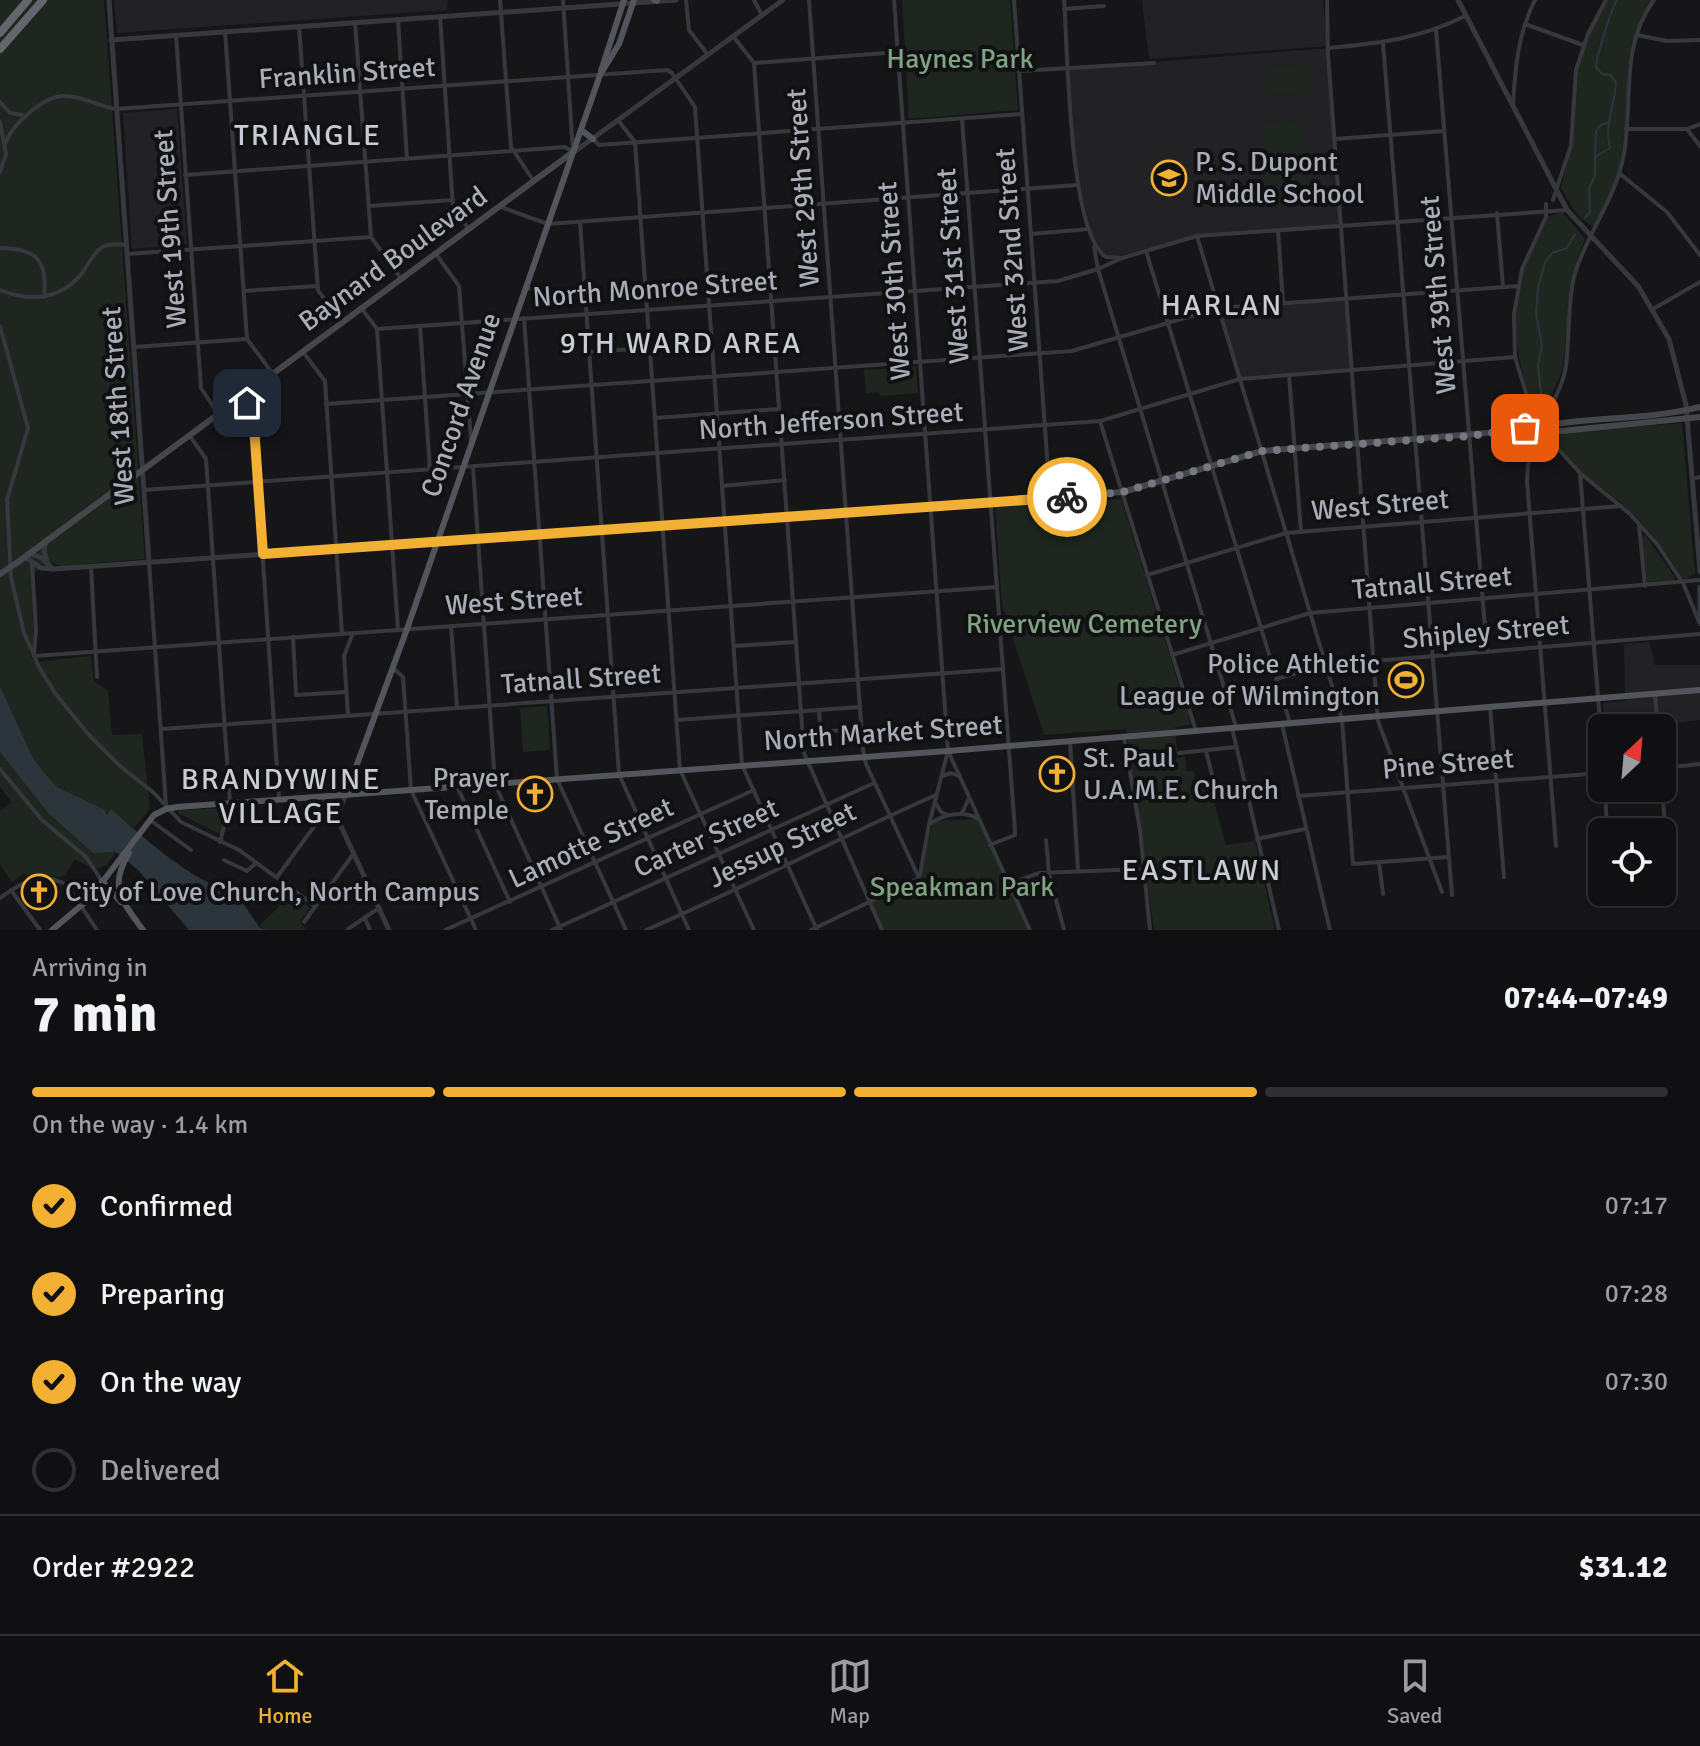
<!DOCTYPE html>
<html lang="en">
<head>
<meta charset="utf-8">
<style>
	body { margin:0; font-family:Signika,sans-serif; background:#19191b; color:#f1f3f6; height:100vh; display:flex; flex-direction:column; font-size:30px; white-space:nowrap }
	* { box-sizing:border-box; margin:0 }
	p { font-size:26px; color:#9c9d9f }
	.icon { flex:none; width:44px; height:44px; fill:none; stroke:currentColor; stroke-width:2; stroke-linecap:round; stroke-linejoin:round }
	.map { position:relative; height:930px; overflow:hidden }
	.panel { display:flex; flex-direction:column; background:#101012; flex:1 }
	.panel>* { flex:none }
	.needle { width:52px; rotate:26deg }
	.tools { position:absolute; left:1588px; top:714px; display:grid; gap:16px }
	.tools a { display:grid; place-items:center; width:88px; height:88px; border-radius:12px; background:#101012; box-shadow:0 4px 12px #0003,0 0 0 2px #303032; font-size:40px }
	.pin { position:absolute; display:grid; place-items:center; width:68px; height:68px; color:#fff; margin:-34px; border-radius:16px; box-shadow:0 4px 12px #0006 }
	.courier { position:absolute; display:grid; place-items:center; width:80px; height:80px; margin:-40px; border:6px solid #f2b134; border-radius:50%; background:#fff; color:#222; box-shadow:0 2px 10px #0007 }
	.summary em { font-style:normal; font-weight:800 }
	.summary div { display:flex; flex-direction:column-reverse }
	.summary { display:flex; align-items:center; justify-content:space-between; height:136px; padding:0 32px }
	h1 { font-size:52px; font-weight:800; line-height:60px }
	.bar { display:grid; grid-template-columns:repeat(4,1fr); gap:12px 8px; align-content:center; height:96px; padding:0 32px }
	.bar i { height:10px; border-radius:6px; background:#303032 }
	.bar .current { background:#f2b134 }
	.bar p { grid-column:span 4 }
	.line { display:flex; align-items:center; gap:20px; padding:0 32px; border-top:2px solid #303032 }
	.line div { flex:1 }
	ol { padding:0 32px; list-style:none }
	li { display:flex; align-items:center; gap:24px; height:88px }
	li p { margin-inline-start:auto }
	li .icon { padding:8px; border-radius:50%; background:#f2b134; color:#111; stroke-width:4 }
	li:last-child { color:#9c9d9f }
	li i { width:44px; height:44px; border:4px solid #303032; border-radius:50% }
	.dock { display:flex; justify-content:space-around; align-items:center; height:112px; border-top:2px solid #303032; background:#101012; font-size:22px; color:#9c9d9f }
	.dock a { display:grid; justify-items:center; gap:4px }
	.dock .current { color:#f2b134 }
	.map>svg:first-child { display:block }
	.built { fill:#222225 }
	.green { fill:#1e261f }
	.water { fill:#2c353c }
	.lines { fill:none; stroke-linecap:round; stroke-linejoin:round }
	.stream { stroke:#2c353c; stroke-width:2 }
	.minor { stroke:#37383d; stroke-width:4 }
	.tertiary { stroke:#37383d; stroke-width:5 }
	.secondary { stroke:#45474d; stroke-width:6 }
	.primary { stroke:#53555c; stroke-width:6 }
	.motorway { stroke:#63666e; stroke-width:8 }
	.secondary-bridge { stroke:#45474d; stroke-width:6 }
	.done { stroke:#757880; stroke-width:8; stroke-dasharray:0 14.4 }
	.route { stroke:#f2b134; stroke-width:10 }
	.labels { text-anchor:middle; dominant-baseline:central; stroke-width:8; stroke-linejoin:round; paint-order:stroke }
	.park-label { font-size:28px; fill:#7fa381; stroke:#111113 }
	.street-label { font-size:28px; fill:#a8adb8; stroke:#111113 }
	.poi-label { font-size:28px; fill:#a8adb8; stroke:#111113; text-anchor:start }
	.neighbourhood-label { font-size:30px; letter-spacing:2px; fill:#c9ccd4; stroke:#111113 }
</style>
</head>
<body>
<div class="map">
<svg width="1700" height="930" viewBox="0 0 1700 930">
	<rect width="100%" height="100%" fill="#161618"/>
	<!-- built -->
	<g class="built">
		<polygon points="114,0 448,0 447,10 117,33"/>
		<polygon points="1142,0 1323,0 1328,46 1149,59"/>
		<polygon points="1329,48 1341,225 1197,236 1111,258 1102,255 1096,248 1077,185 1068,69"/>
		<polygon points="177,109 187,244 132,249 123,113"/>
		<polygon points="1347,298 1353,370 1240,379 1219,308"/>
		<polygon points="1649,642 1655,665 1700,665 1700,720 1641,728 1604,728 1603,703 1625,701 1624,644"/>
	</g>
	<!-- green -->
	<g class="green">
		<polygon points="0,0 104,0 145,559 61,566 51,562 31,574 34,647 28,651 34,662 91,656 94,681 108,691 112,735 142,734 150,809 134,828 110,810 108,815 104,810 57,787 42,770 32,756 0,686"/>
		<polygon points="902,0 1010,0 1018,110 909,119"/>
		<path d="M1606 0H1654L1637 35 1628 67 1626 129 1619 173 1597 227C1579 223 1570 203 1561 188L1571 145 1576 70 1588 34Z"/>
		<polygon points="1309,65 1311,90 1268,93 1266,68"/>
		<polygon points="1286,119 1287,123 1300,122 1305,194 1290,195 1290,197 1267,196 1263,124 1278,123 1279,120"/>
		<path d="M1563 212 1585 239C1567 279 1570 322 1563 364 1560 381 1551 396 1542 411L1536 412 1531 405C1518 359 1510 323 1521 275 1526 255 1538 235 1546 217Z"/>
		<polygon points="916,367 918,393 880,396 879,392 866,393 864,370"/>
		<path d="M1682 423 1695 574 1686 579 1681 577C1665 550 1646 524 1622 504 1599 485 1568 466 1554 439L1556 433Z"/>
		<polygon points="1121,499 1191,724 1175,727 1177,753 1167,755 1167,759 1185,757 1187,771 1194,771 1196,784 1208,781 1226,845 1255,841 1275,930 1154,930 1126,729 1044,735 1002,604 995,507"/>
		<polygon points="1645,535 1675,577 1674,581 1647,582 1642,538"/>
		<polygon points="547,706 550,750 523,752 520,708"/>
		<path d="M0 752 48 813 93 853 116 852C102 873 97 872 75 859L65 876 58 877 23 874 12 882 0 865V811L12 802 0 787Z"/>
		<polygon points="228,808 220,834 178,813 179,810"/>
		<polygon points="979,819 1030,930 882,930 869,902 919,877 933,821"/>
		<polygon points="276,883 310,908 300,921 306,930 264,930 260,925 286,900 274,886"/>
	</g>
	<!-- water -->
	<path class="water" d="M0 686 32 756 42 770 57 787 105 810 107 815 111 809C144 838 181 872 222 889L221 893 242 902 260 928 267 930H189L138 870 116 852 93 853 48 813 0 752Z"/>
	<g class="lines">
		<!-- stream -->
		<g class="stream">
			<polyline points="1595,156 1596,131 1600,125 1608,123"/>
			<path d="M1585 218 1590 212 1589 189 1595 175V157L1610 148C1604 125 1615 105 1616 82L1610 75 1602 74 1596 67C1596 58 1612 7 1617 0"/>
			<polyline points="1542,402 1538,365 1542,345 1536,314 1538,287 1545,263 1552,253 1567,248 1575,234"/>
		</g>
		<!-- minor -->
		<g class="minor">
			<polyline points="500,0 511,147 533,180"/>
			<polyline points="686,0 689,30 708,55"/>
			<polyline points="754,0 762,15"/>
			<polyline points="809,0 863,750 866,764 919,878"/>
			<polyline points="894,0 948,751 929,824 920,875"/>
			<polyline points="1014,0 1050,498"/>
			<path d="M1064 0C1068 48 1068 233 1106 257L1122 258 1197 236 1567 210"/>
			<polyline points="1327,0 1328,54 1378,721 1442,892"/>
			<polyline points="1064,9 1104,6"/>
			<polyline points="440,16 453,208 468,228"/>
			<polyline points="398,19 407,159"/>
			<polyline points="355,22 371,237 402,280"/>
			<polyline points="1525,24 1583,45"/>
			<polyline points="299,26 318,290 341,324"/>
			<polyline points="1436,30 1487,652"/>
			<polyline points="225,31 247,339 273,374"/>
			<polyline points="176,35 201,388 218,414"/>
			<polyline points="1637,35 1667,41 1700,40"/>
			<polyline points="733,36 754,63 804,753 882,930"/>
			<polyline points="1383,43 1452,895"/>
			<path d="M1329 48C1379 43 1420 39 1465 16"/>
			<polyline points="754,63 898,52"/>
			<polyline points="1019,71 1154,63"/>
			<polyline points="0,102 10,113 22,115"/>
			<path d="M1513 105C1515 69 1518 33 1535 0"/>
			<polyline points="962,119 1015,831 1015,835 990,845"/>
			<polyline points="618,120 635,142 680,770 754,930"/>
			<polyline points="0,122 6,154 0,172"/>
			<polyline points="1626,129 1687,129 1700,124"/>
			<polyline points="1687,129 1700,146"/>
			<polyline points="593,139 599,145 1022,114"/>
			<polyline points="1334,139 1444,131"/>
			<path d="M5 144C12 124 45 94 67 96 85 97 100 107 116 109L667 70 672 73 695 107 742 765 817 930"/>
			<polyline points="1619,173 1667,212 1700,255"/>
			<polyline points="185,175 565,147 573,152 563,0"/>
			<polyline points="1553,200 1571,145 1576,70 1588,34 1606,0"/>
			<polyline points="369,206 453,200"/>
			<polyline points="501,207 548,224 1077,185"/>
			<polyline points="1497,213 1503,287"/>
			<polyline points="580,222 619,774 689,930"/>
			<polyline points="1278,230 1283,303"/>
			<polyline points="1031,234 1089,229"/>
			<polyline points="1197,236 1342,719 1353,864 1449,857"/>
			<polyline points="1094,247 1098,269 1236,727"/>
			<path d="M0 248C36 248 48 260 44 297"/>
			<polyline points="1146,251 1290,723"/>
			<polyline points="127,254 371,237"/>
			<polyline points="436,254 459,286 471,440"/>
			<polyline points="525,287 559,298 585,299"/>
			<path d="M0 290C30 302 61 300 82 273 88 265 93 254 101 248 108 243 118 244 126 245"/>
			<polyline points="244,291 317,286"/>
			<polyline points="362,309 377,329 398,630"/>
			<polyline points="1653,309 1700,282"/>
			<polyline points="524,318 557,779 626,930"/>
			<polyline points="0,326 28,428 7,500 11,577 24,633 39,667 55,693 89,735 120,766 154,793 181,822 239,850 315,906"/>
			<polyline points="420,326 430,470"/>
			<polyline points="377,329 1058,281 1098,269 1122,258"/>
			<polyline points="134,347 247,339"/>
			<polyline points="303,352 325,381 342,634"/>
			<polyline points="589,352 712,344"/>
			<polyline points="1289,375 1301,532"/>
			<polyline points="242,396 253,412 279,799"/>
			<polyline points="326,404 1072,351 1219,308 1518,286"/>
			<circle cx="1539" cy="429" r="14"/>
			<polyline points="1533,416 1515,357 1514,314 1522,269 1546,217 1546,204"/>
			<path d="M1546 416C1554 400 1564 383 1566 365 1570 335 1567 303 1575 273 1588 232 1616 198 1624 154 1633 101 1620 46 1654 0"/>
			<polyline points="655,418 779,409"/>
			<polyline points="1100,421 1196,731"/>
			<polyline points="190,436 206,459 230,803 220,842"/>
			<polyline points="1549,439 1580,473 1630,514 1657,544 1683,583 1700,624"/>
			<polyline points="1536,442 1528,465 1527,481 1556,846"/>
			<polyline points="473,467 495,784 561,930"/>
			<polyline points="1580,473 1602,746"/>
			<polyline points="1692,479 1700,477"/>
			<polyline points="722,486 785,480"/>
			<polyline points="144,490 1100,421 1240,379 1515,357"/>
			<polyline points="1639,525 1645,586"/>
			<polyline points="149,562 166,806"/>
			<polyline points="32,563 36,631 34,653"/>
			<polyline points="91,567 97,677"/>
			<polyline points="1147,575 1286,533 1621,506"/>
			<polyline points="451,626 457,707"/>
			<polyline points="293,637 296,695 346,692"/>
			<polyline points="734,646 795,642"/>
			<polyline points="1172,655 1310,613 1700,580"/>
			<polyline points="34,656 997,587"/>
			<polyline points="393,668 403,677 411,790 476,930"/>
			<polyline points="1276,679 1326,665 1700,634"/>
			<polyline points="1655,695 1658,728"/>
			<polyline points="1490,707 1504,877"/>
			<polyline points="819,710 820,726 824,731 861,730"/>
			<polyline points="348,715 344,656 353,633"/>
			<polyline points="677,720 860,707"/>
			<polyline points="1282,724 1330,930"/>
			<polyline points="1232,728 1279,930"/>
			<polyline points="162,729 1003,669"/>
			<polyline points="1124,737 1140,830 1150,930"/>
			<polyline points="1070,741 1078,870"/>
			<polyline points="1206,751 1218,799 1245,792"/>
			<polyline points="949,753 1030,930"/>
			<polyline points="1179,753 1236,747"/>
			<polyline points="1662,768 1700,764"/>
			<polyline points="0,769 42,820 86,857 102,881"/>
			<polyline points="942,776 951,773 959,776"/>
			<polyline points="457,786 510,902"/>
			<polyline points="1605,788 1607,832"/>
			<polyline points="1662,788 1666,837 1662,837"/>
			<polyline points="1298,796 1602,773"/>
			<polyline points="935,802 941,812 948,815"/>
			<polyline points="962,813 969,798"/>
			<polyline points="150,820 191,850"/>
			<path d="M931 823C945 814 964 810 979 819"/>
			<polyline points="1257,839 1305,829"/>
			<polyline points="1046,840 1049,873 1064,930"/>
			<polyline points="224,860 247,871 256,863"/>
			<polyline points="1379,862 1383,894"/>
			<polyline points="277,877 330,805"/>
			<polyline points="1009,884 1039,873 1143,869"/>
			<polyline points="11,890 40,930"/>
			<path d="M0 898C22 883 39 869 67 885L97 930"/>
			<polyline points="365,918 370,930"/>
			<polyline points="304,922 354,853"/>
			<polyline points="348,929 379,908"/>
			<polyline points="445,930 754,790"/>
			<polyline points="552,930 874,783"/>
			<path d="M646 930C744 888 838 838 936 795"/>
			<polyline points="811,930 919,878"/>
		</g>
		<!-- tertiary -->
		<g class="tertiary">
			<polyline points="109,0 149,562"/>
			<polyline points="1458,0 1567,210 1638,286 1669,339 1686,405 1700,572"/>
			<polyline points="111,40 676,0"/>
			<polyline points="574,152 783,0"/>
			<polyline points="46,540 44,551 47,562"/>
			<polyline points="29,553 42,558 53,569"/>
			<polyline points="25,557 41,568 54,569 437,542"/>
			<polyline points="1700,587 1700,617"/>
			<polyline points="346,794 338,813 340,824 389,930"/>
			<polyline points="323,797 339,822"/>
		</g>
		<!-- secondary -->
		<g class="secondary">
			<path d="M1532 428C1587 416 1645 421 1700 407"/>
			<polyline points="437,542 1123,492 1262,451 1525,430 1562,431 1700,417"/>
			<polyline points="18,562 573,152"/>
		</g>
		<!-- primary -->
		<g class="primary">
			<polyline points="654,0 657,1"/>
			<polyline points="601,71 624,0"/>
			<polyline points="581,130 593,139"/>
			<polyline points="346,794 407,629 600,75 619,44 634,0"/>
			<path d="M129 853C108 887 122 901 143 930"/>
			<polyline points="102,881 121,902"/>
			<polyline points="52,930 90,898 154,815 166,809 177,807 948,751 1700,690"/>
		</g>
		<!-- motorway -->
		<g class="motorway">
			<polyline points="0,33 28,0"/>
			<polyline points="0,49 43,0"/>
		</g>
		<!-- secondary-bridge -->
		<polyline class="secondary-bridge" points="0,574 18,562"/>
	</g>
	<g class="lines">
		<!-- done -->
		<polyline class="done" points="1067,497 1123,492 1262,451 1469,436 1525,428"/>
		<!-- route -->
		<polyline class="route" points="247,403 253,412 263,554 1067,497"/>
	</g>
	<!-- icons -->
	<defs>
		<g id="school-ring" transform="scale(1.8)"><circle r="9.5" fill="#111113" stroke="#f2b134" stroke-width="1.5"/><path d="M0-5L7-2L0 1L-7-2ZM-4 1L0 2.5L4 1V4Q0 6-4 4Z" fill="#f2b134"/></g>
		<g id="stadium-ring" transform="scale(1.8)"><circle r="9.5" fill="#111113" stroke="#f2b134" stroke-width="1.5"/><path d="M0-5a6.5 5 0 1 0 0 10a6.5 5 0 1 0 0-10ZM-3.5-1.8h7v3.6h-7Z" fill="#f2b134"/></g>
		<g id="church-ring" transform="scale(1.8)"><circle r="9.5" fill="#111113" stroke="#f2b134" stroke-width="1.5"/><path d="M-1.2-6h2.4v3.5h3.3v2.4h-3.3V6h-2.4V-.1h-3.3v-2.4h3.3Z" fill="#f2b134"/></g>
	</defs>
	<g fill-rule="evenodd">
		<use href="#school-ring" x="1169" y="178"/>
		<use href="#stadium-ring" x="1406" y="680"/>
		<use href="#church-ring" x="1057" y="774"/>
		<use href="#church-ring" x="535" y="794"/>
		<use href="#church-ring" x="39" y="892"/>
	</g>
	<g class="labels">
		<!-- park labels -->
		<g class="park-label">
			<text x="960" y="59">Haynes Park</text>
			<text x="1084" y="624">Riverview Cemetery</text>
			<text x="962" y="887">Speakman Park</text>
		</g>
		<!-- street labels -->
		<g class="street-label">
			<text transform="translate(347 73) rotate(-4)">Franklin Street</text>
			<text transform="translate(803 188) rotate(-94)">West 29th Street</text>
			<text transform="translate(170 229) rotate(-94)">West 19th Street</text>
			<text transform="translate(1012 250) rotate(-94)">West 32nd Street</text>
			<text transform="translate(393 259) rotate(-36)">Baynard Boulevard</text>
			<text transform="translate(953 266) rotate(-94)">West 31st Street</text>
			<text transform="translate(894 281) rotate(-94)">West 30th Street</text>
			<text transform="translate(655 289) rotate(-4)">North Monroe Street</text>
			<text transform="translate(1438 295) rotate(-95)">West 39th Street</text>
			<text transform="translate(461 405) rotate(-71)">Concord Avenue</text>
			<text transform="translate(118 406) rotate(-94)">West 18th Street</text>
			<text transform="translate(831 421) rotate(-4)">North Jefferson Street</text>
			<text transform="translate(1380 505) rotate(-5)">West Street</text>
			<text transform="translate(1432 583) rotate(-5)">Tatnall Street</text>
			<text transform="translate(514 601) rotate(-4)">West Street</text>
			<text transform="translate(1486 632) rotate(-5)">Shipley Street</text>
			<text transform="translate(581 679) rotate(-4)">Tatnall Street</text>
			<text transform="translate(883 733) rotate(-4)">North Market Street</text>
			<text transform="translate(1448 764) rotate(-5)">Pine Street</text>
			<text transform="translate(706 838) rotate(-24)">Carter Street</text>
			<text transform="translate(591 843) rotate(-25)">Lamotte Street</text>
			<text transform="translate(782 845) rotate(-26)">Jessup Street</text>
		</g>
		<!-- poi labels -->
		<g class="poi-label">
			<text x="1195" y="162">P. S. Dupont<tspan x="1195" dy="32">Middle School</tspan></text>
			<text x="1380" y="664" text-anchor="end">Police Athletic<tspan x="1380" dy="32">League of Wilmington</tspan></text>
			<text x="1083" y="758">St. Paul<tspan x="1083" dy="32">U.A.M.E. Church</tspan></text>
			<text x="509" y="778" text-anchor="end">Prayer<tspan x="509" dy="32">Temple</tspan></text>
			<text x="65" y="892">City of Love Church, North Campus</text>
		</g>
		<!-- neighbourhood labels -->
		<g class="neighbourhood-label">
			<text x="308" y="135">TRIANGLE</text>
			<text x="1222" y="305">HARLAN</text>
			<text x="681" y="343">9TH WARD AREA</text>
			<text x="281" y="779">BRANDYWINE<tspan x="281" dy="34">VILLAGE</tspan></text>
			<text x="1202" y="870">EASTLAWN</text>
		</g>
	</g>
</svg>
<div class="tools">
<a><svg class="needle" viewBox="-14 -14 28 28"><path d="M0-13l5 13h-10z" fill="#e53935"/><path d="M0 13l5-13h-10z" fill="#9c9d9f"/></svg></a>
<a><svg class="icon" aria-label="locate" viewBox="0 0 24 24"><circle cx="12" cy="12" r="6"/><path d="M12 2v4M12 18v4M2 12h4M18 12h4"/></svg></a>
</div>
<div class="pin" style="left:1525px;top:428px;background:#ea580c"><svg class="icon" aria-label="bag" viewBox="0 0 24 24"><path d="M5 8h14l-1 12H6zM9 8a3 3 0 0 1 6 0"/></svg></div>
<div class="pin" style="left:247px;top:403px;background:#1f2937"><svg class="icon" aria-label="home" viewBox="0 0 24 24"><path d="M3 11l9-7 9 7M6 9v11h12V9"/></svg></div>
<div class="courier" style="left:1067px;top:497px"><svg class="icon" aria-label="bike" viewBox="0 0 24 24"><circle cx="6" cy="16" r="4"/><circle cx="18" cy="16" r="4"/><path d="M6 16l4-8h5l3 8M10 8l3 8H6M13 5h3"/></svg></div>
</div>
<section class="panel">
<div class="summary"><div><h1>7 min</h1><p>Arriving in</p></div><em>07:44–07:49</em></div>
<div class="bar"><i class="current"></i><i class="current"></i><i class="current"></i><i></i><p>On the way · 1.4 km</p></div>
<ol>
<li><svg class="icon" aria-label="check" viewBox="0 0 24 24"><path d="M5 12l5 5 9-10"/></svg>Confirmed<p>07:17</p></li>
<li><svg class="icon" aria-label="check" viewBox="0 0 24 24"><path d="M5 12l5 5 9-10"/></svg>Preparing<p>07:28</p></li>
<li><svg class="icon" aria-label="check" viewBox="0 0 24 24"><path d="M5 12l5 5 9-10"/></svg>On the way<p>07:30</p></li>
<li><i></i>Delivered</li>
</ol>
<div class="line" style="height:104px"><div>Order #2922</div><b>$31.12</b></div>
</section>
<nav class="dock">
<a class="current"><svg class="icon" aria-label="home" viewBox="0 0 24 24"><path d="M3 11l9-7 9 7M6 9v11h12V9"/></svg>Home</a>
<a><svg class="icon" aria-label="map" viewBox="0 0 24 24"><path d="M3 6l6-2 6 2 6-2v14l-6 2-6-2-6 2zM9 4v14M15 6v14"/></svg>Map</a>
<a><svg class="icon" aria-label="saved" viewBox="0 0 24 24"><path d="M7 4h10v16l-5-4-5 4z"/></svg>Saved</a>
</nav>
</body>
</html>
